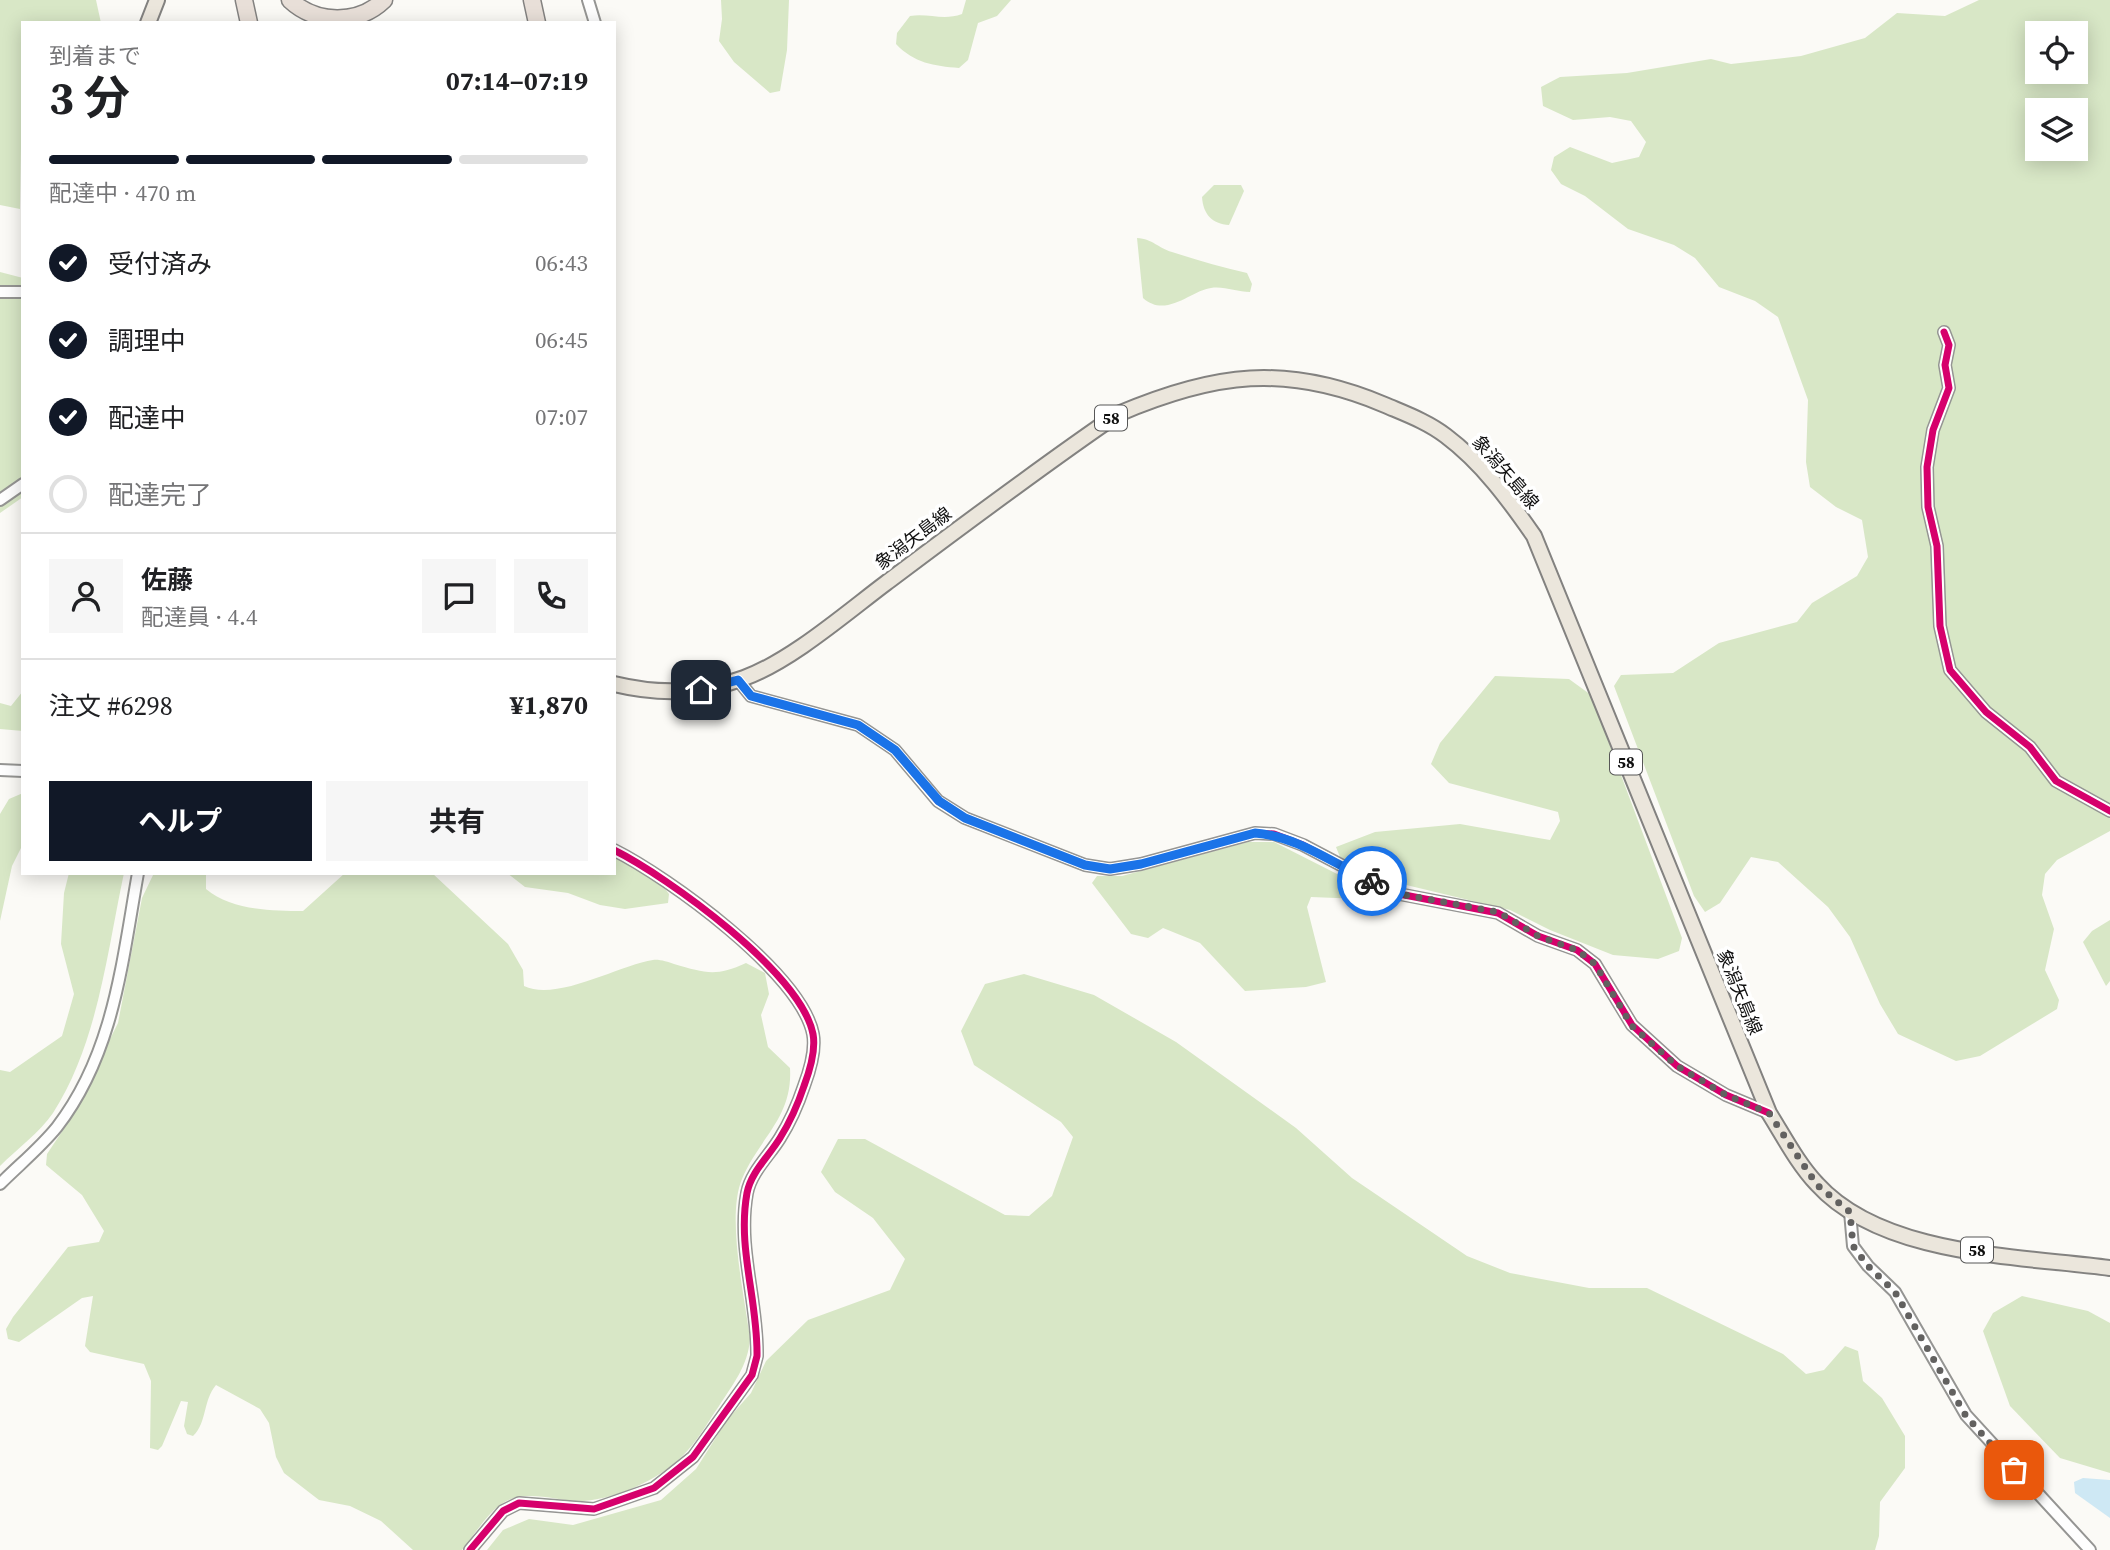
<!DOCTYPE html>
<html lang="ja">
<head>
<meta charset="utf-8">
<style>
	body { margin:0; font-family:"Source Serif 4","Noto Sans JP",serif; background:#f6f6f6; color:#202124; height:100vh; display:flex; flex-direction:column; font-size:26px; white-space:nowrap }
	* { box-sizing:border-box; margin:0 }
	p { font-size:23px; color:#757577 }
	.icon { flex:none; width:38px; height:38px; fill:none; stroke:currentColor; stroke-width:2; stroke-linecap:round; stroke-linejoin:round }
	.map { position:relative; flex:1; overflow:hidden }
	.details { position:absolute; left:21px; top:21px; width:595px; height:854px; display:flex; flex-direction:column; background:#fff; border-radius:0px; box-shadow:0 4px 18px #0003 }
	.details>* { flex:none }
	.fabs { position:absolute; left:2025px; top:21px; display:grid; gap:14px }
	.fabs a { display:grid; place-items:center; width:63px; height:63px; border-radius:0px; background:#fff; box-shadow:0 4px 18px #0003; font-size:35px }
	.pin { position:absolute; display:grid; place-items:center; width:60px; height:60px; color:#fff; margin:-30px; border-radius:14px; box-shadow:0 4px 10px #0006 }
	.courier { position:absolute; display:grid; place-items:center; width:70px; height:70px; margin:-35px; border:5px solid #1a73e8; border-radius:50%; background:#fff; color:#222; box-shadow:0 2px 9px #0007 }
	.overview em { font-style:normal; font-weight:700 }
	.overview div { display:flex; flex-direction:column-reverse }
	.overview { display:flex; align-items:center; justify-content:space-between; height:119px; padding:0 28px }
	h1 { font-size:46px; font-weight:700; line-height:52px }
	.bar { display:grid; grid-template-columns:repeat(4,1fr); gap:10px 7px; align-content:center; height:84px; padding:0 28px }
	.bar i { height:9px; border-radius:5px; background:#e0e0e0 }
	.bar .active { background:#111827 }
	.bar p { grid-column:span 4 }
	.line { display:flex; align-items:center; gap:18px; padding:0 28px; border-top:2px solid #e0e0e0 }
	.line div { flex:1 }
	.round { display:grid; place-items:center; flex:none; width:74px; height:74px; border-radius:0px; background:#f6f6f6 }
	ol { padding:0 28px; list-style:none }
	li { display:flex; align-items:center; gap:21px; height:77px }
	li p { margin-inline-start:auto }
	li .icon { padding:7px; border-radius:50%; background:#111827; color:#fff; stroke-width:4 }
	li:last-child { color:#757577 }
	li i { width:38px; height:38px; border:4px solid #e0e0e0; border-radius:50% }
	.action { display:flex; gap:14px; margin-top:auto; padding:14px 28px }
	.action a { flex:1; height:80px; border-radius:0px; background:#111827; color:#fff; font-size:28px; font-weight:700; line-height:80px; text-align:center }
	.action a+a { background:#f6f6f6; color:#202124 }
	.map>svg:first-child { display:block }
	.forest { fill:#d8e7c6; fill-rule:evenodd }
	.water { fill:#cee8f4 }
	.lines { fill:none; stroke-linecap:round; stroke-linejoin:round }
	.minor-casing { stroke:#959593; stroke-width:14 }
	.major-casing { stroke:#838280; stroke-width:18 }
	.highway-casing { stroke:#838280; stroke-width:19 }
	.minor { stroke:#fefefe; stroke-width:10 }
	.major { stroke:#ebe6dc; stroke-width:14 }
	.highway { stroke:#e8dfd8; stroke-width:16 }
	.cycleway-casing { stroke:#fff; stroke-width:11 }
	.cycleway { stroke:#d6006c; stroke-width:7 }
	.done { stroke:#626160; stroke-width:7; stroke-dasharray:0 12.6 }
	.route { stroke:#1a73e8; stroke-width:9 }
	.labels { text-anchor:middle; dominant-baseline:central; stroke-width:7; stroke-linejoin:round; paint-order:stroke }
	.shield { fill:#fff; stroke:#575757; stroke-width:2 }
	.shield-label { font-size:16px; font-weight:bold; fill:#0f0f0f }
	.street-label { font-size:18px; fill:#0f0f0f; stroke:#fff }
</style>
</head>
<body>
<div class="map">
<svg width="2110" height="1550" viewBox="0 0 2110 1550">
	<rect width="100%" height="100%" fill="#fbfaf6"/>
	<!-- forest -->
	<g class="forest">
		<polygon points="0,0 96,0 101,23 23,23 20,209 0,205"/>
		<polygon points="721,0 789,0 787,50 780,91 770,93 734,62 719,41 722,19"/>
		<path d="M966 0H1011L997 16 978 23 968 60 959 68C934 66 914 63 896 44L897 33 910 16C929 13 943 21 962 14Z"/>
		<path d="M1979 0H2110V831L2057 860 2045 874 2042 895 2054 929 2045 970 2059 1000 2057 1009 1980 1056 1956 1061 1898 1034 1880 1004 1850 937 1828 907 1778 862 1751 857 1720 903 1705 912 1694 896 1614 686 1621 675 1673 673 1719 643 1797 622 1812 603 1857 576 1868 557 1862 520 1836 507 1810 487 1806 462 1808 400 1778 317 1755 301 1719 287 1695 258 1674 245 1628 229 1585 196 1561 184 1551 170 1554 157 1570 147 1612 163 1639 157 1646 142 1631 121 1610 117 1573 120 1543 106 1541 87 1560 77 1627 73 1711 59 1731 64 1801 56 1865 38 1897 13 1945 16ZM2037 33H2076V72H2037ZM2037 110H2076V149H2037Z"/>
		<path d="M1214 185H1241L1244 191 1229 225C1212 224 1203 214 1202 197Z"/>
		<path d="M1137 238C1153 239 1158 248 1172 252 1197 260 1221 267 1247 273L1252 284 1250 292C1237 292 1224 286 1211 288 1192 290 1166 319 1143 298Z"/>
		<polygon points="0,272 23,278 23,497 0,513"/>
		<polygon points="1495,676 1569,679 1591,695 1682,938 1679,951 1658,959 1613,955 1550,930 1510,910 1398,883 1340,857 1336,847 1375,832 1460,824 1550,840 1560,821 1558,812 1449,783 1431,764 1440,743"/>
		<polygon points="23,691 23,731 0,729 0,703 11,706"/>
		<polygon points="23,793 23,844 12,866 0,921 0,814 9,799"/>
		<polygon points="1248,842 1274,842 1347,879 1364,894 1361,899 1311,897 1307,907 1326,982 1306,987 1245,991 1200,943 1163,928 1148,938 1131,934 1092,883 1097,876 1122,876"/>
		<polygon points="614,856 663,886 669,894 668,903 625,909 600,905 568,893 525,887 507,873 614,873"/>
		<path d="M69 873H124C107 952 98 1043 53 1113 40 1132 17 1149 0 1166V1070L10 1072 62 1036 74 994 61 944 64 893Z"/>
		<path d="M154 873H206V889C231 910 271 911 303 911L345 873H432L508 944 523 970 524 986C557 1002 619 965 653 960 659 959 668 962 674 964 705 973 716 977 746 963L765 973 769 994 761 1015 768 1047 790 1068C793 1118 759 1138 742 1179 726 1217 745 1298 750 1339 748 1366 733 1384 719 1406 709 1420 700 1437 688 1450 665 1477 620 1498 584 1501 561 1502 537 1492 514 1498 492 1504 476 1533 462 1550H413L381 1521 350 1506 319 1500 284 1473 276 1457 269 1423 260 1409 216 1385C203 1400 207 1423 193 1436L187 1434 184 1426 188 1402 181 1401 162 1446 158 1450 150 1448 151 1381 144 1364 90 1352 85 1346 93 1296 82 1298 19 1342 8 1339 6 1329 13 1317 68 1247 99 1242 104 1231 82 1195 46 1165 47 1154 69 1121 118 1023 142 898Z"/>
		<polygon points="2110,920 2110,981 2106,986 2083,942 2092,931"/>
		<polygon points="1024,974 1094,995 1176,1042 1296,1128 1352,1178 1467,1256 1510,1273 1589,1288 1647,1288 1783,1354 1806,1374 1824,1370 1845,1346 1858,1351 1863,1381 1882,1398 1905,1436 1905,1468 1880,1502 1879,1536 1875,1550 487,1550 503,1530 529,1519 573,1525 661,1500 696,1469 727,1420 751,1393 766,1361 808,1320 890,1290 905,1259 873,1218 835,1192 821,1172 838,1139 865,1139 1005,1215 1029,1216 1052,1196 1073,1137 1061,1122 974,1065 961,1031 985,984"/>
		<polygon points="2022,1296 2088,1311 2110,1323 2110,1473 2060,1458 2010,1406 1983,1331 1993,1313"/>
	</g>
	<!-- water -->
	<polygon class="water" points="2083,1478 2110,1480 2110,1518 2075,1493 2074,1482"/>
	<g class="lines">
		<!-- minor casing -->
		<g class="minor-casing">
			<g id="minor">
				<polyline points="588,0 595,23"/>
				<polyline points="0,292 23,292"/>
				<polyline points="1944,332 1949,345 1945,365 1949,388 1933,430 1927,467 1928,507 1937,546 1940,626 1950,670 1986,712 2030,747 2056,781 2110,811"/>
				<polyline points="0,500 23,484"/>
				<polyline points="738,680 751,696 858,725 895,750 938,801 965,818 1085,865 1110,869 1141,864 1255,833 1274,834 1303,845 1394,893 1498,913 1538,936 1577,950 1595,964 1632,1025 1677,1066 1726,1095 1769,1113"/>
				<polyline points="0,770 23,771"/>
				<path d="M0 1184C19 1165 41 1147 57 1127 114 1053 122 962 138 873"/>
				<polyline points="1850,1212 1853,1246 1868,1266 1895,1292 1966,1415 2090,1550"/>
				<path d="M470 1550 503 1511 519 1503 594 1509 654 1488 693 1457 752 1375 757 1356C758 1301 737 1248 747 1193 751 1172 769 1156 780 1138 790 1122 798 1104 804 1086 810 1070 816 1050 813 1034 801 973 668 877 614 850"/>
			</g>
		</g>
		<!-- major casing -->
		<g class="major-casing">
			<g id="major">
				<polyline points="148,23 157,0"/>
				<path d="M614 684C660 695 700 694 744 678 791 661 846 613 886 583 962 526 1039 468 1118 414 1214 373 1286 363 1385 405 1406 414 1428 422 1446 436 1482 463 1509 500 1534 536L1769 1113C1784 1137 1798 1164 1817 1184 1882 1256 2019 1256 2110 1268"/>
			</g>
		</g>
		<!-- highway casing -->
		<g class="highway-casing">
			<g id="highway">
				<polyline points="244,0 249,23"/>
				<path d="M290 0C316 24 358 25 384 0"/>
				<polyline points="532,0 537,23"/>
			</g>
		</g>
		<!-- minor -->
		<use href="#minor" class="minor"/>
		<!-- major -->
		<use href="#major" class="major"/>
		<!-- highway -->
		<use href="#highway" class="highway"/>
		<!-- cycleway casing -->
		<g class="cycleway-casing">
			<g id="cycleway">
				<polyline points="1944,332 1949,345 1945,365 1949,388 1933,430 1927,467 1928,507 1937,546 1940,626 1950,670 1986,712 2030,747 2056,781 2110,811"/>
				<polyline points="738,680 751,696 858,725 895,750 938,801 965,818 1085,865 1110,869 1141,864 1255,833 1274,834 1303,845 1394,893 1498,913 1538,936 1577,950 1595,964 1632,1025 1677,1066 1726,1095 1769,1113"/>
				<path d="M470 1550 503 1511 519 1503 594 1509 654 1488 693 1457 752 1375 757 1356C758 1301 737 1248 747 1193 751 1172 769 1156 780 1138 790 1122 798 1104 804 1086 810 1070 816 1050 813 1034 801 973 668 877 614 850"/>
			</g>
		</g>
		<!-- cycleway -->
		<use href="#cycleway" class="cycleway"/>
	</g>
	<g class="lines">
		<!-- done -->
		<polyline class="done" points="1372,881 1394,893 1498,912 1538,936 1577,950 1595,964 1632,1026 1677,1066 1726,1095 1769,1113 1817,1185 1850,1212 1853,1246 1868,1266 1895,1292 1966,1416 2014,1470"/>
		<!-- route -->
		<path class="route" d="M701 690 738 680 751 696 858 725 895 750 939 801 965 818 1085 865 1110 869 1141 864 1255 833C1298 836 1333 864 1372 881"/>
	</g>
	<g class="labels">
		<!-- shield labels -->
		<g class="shield">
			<rect x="1095" y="405.5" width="32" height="25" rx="5"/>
			<rect x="1610" y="749.5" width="32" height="25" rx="5"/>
			<rect x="1961" y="1237.5" width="32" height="25" rx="5"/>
		</g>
		<g class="shield-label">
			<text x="1111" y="418">58</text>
			<text x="1626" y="762">58</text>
			<text x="1977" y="1250">58</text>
		</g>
		<!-- street labels -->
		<g class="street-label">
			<text transform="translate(1506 472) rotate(49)">象潟矢島線</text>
			<text transform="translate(913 538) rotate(-37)">象潟矢島線</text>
			<text transform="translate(1740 992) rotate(68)">象潟矢島線</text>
		</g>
	</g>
</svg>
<div class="fabs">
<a><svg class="icon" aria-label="locate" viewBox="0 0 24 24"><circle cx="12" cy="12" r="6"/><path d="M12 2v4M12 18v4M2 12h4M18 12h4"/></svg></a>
<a><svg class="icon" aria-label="layers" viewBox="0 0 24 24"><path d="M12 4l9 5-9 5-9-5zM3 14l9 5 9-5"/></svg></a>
</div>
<div class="pin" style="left:2014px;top:1470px;background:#ea580c"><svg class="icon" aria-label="bag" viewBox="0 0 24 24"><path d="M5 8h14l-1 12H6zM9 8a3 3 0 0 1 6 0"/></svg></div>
<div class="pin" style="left:701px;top:690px;background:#1f2937"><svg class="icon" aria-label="home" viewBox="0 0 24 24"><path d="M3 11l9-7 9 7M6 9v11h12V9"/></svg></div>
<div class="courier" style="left:1372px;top:881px"><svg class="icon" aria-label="bike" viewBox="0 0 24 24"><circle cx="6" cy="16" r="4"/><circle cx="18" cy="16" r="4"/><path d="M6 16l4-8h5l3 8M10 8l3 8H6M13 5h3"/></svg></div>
<section class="details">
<div class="overview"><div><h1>3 分</h1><p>到着まで</p></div><em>07:14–07:19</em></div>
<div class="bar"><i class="active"></i><i class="active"></i><i class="active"></i><i></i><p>配達中 · 470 m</p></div>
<ol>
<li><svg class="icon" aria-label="check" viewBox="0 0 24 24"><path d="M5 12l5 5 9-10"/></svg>受付済み<p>06:43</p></li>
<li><svg class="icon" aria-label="check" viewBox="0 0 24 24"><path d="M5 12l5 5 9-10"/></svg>調理中<p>06:45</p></li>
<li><svg class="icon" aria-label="check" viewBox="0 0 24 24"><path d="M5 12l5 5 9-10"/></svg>配達中<p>07:07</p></li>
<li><i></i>配達完了</li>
</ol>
<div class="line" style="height:126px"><a class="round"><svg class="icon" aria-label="person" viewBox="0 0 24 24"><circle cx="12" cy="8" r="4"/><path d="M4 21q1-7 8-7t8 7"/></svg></a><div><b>佐藤</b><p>配達員 · 4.4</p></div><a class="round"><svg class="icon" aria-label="chat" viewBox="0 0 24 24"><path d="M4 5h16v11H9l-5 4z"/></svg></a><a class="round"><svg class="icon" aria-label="phone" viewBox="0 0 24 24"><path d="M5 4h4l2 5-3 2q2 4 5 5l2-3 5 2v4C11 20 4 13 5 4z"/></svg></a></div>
<div class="line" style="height:91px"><div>注文 #6298</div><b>¥1,870</b></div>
<div class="action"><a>ヘルプ</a><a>共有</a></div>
</section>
</div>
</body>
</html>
